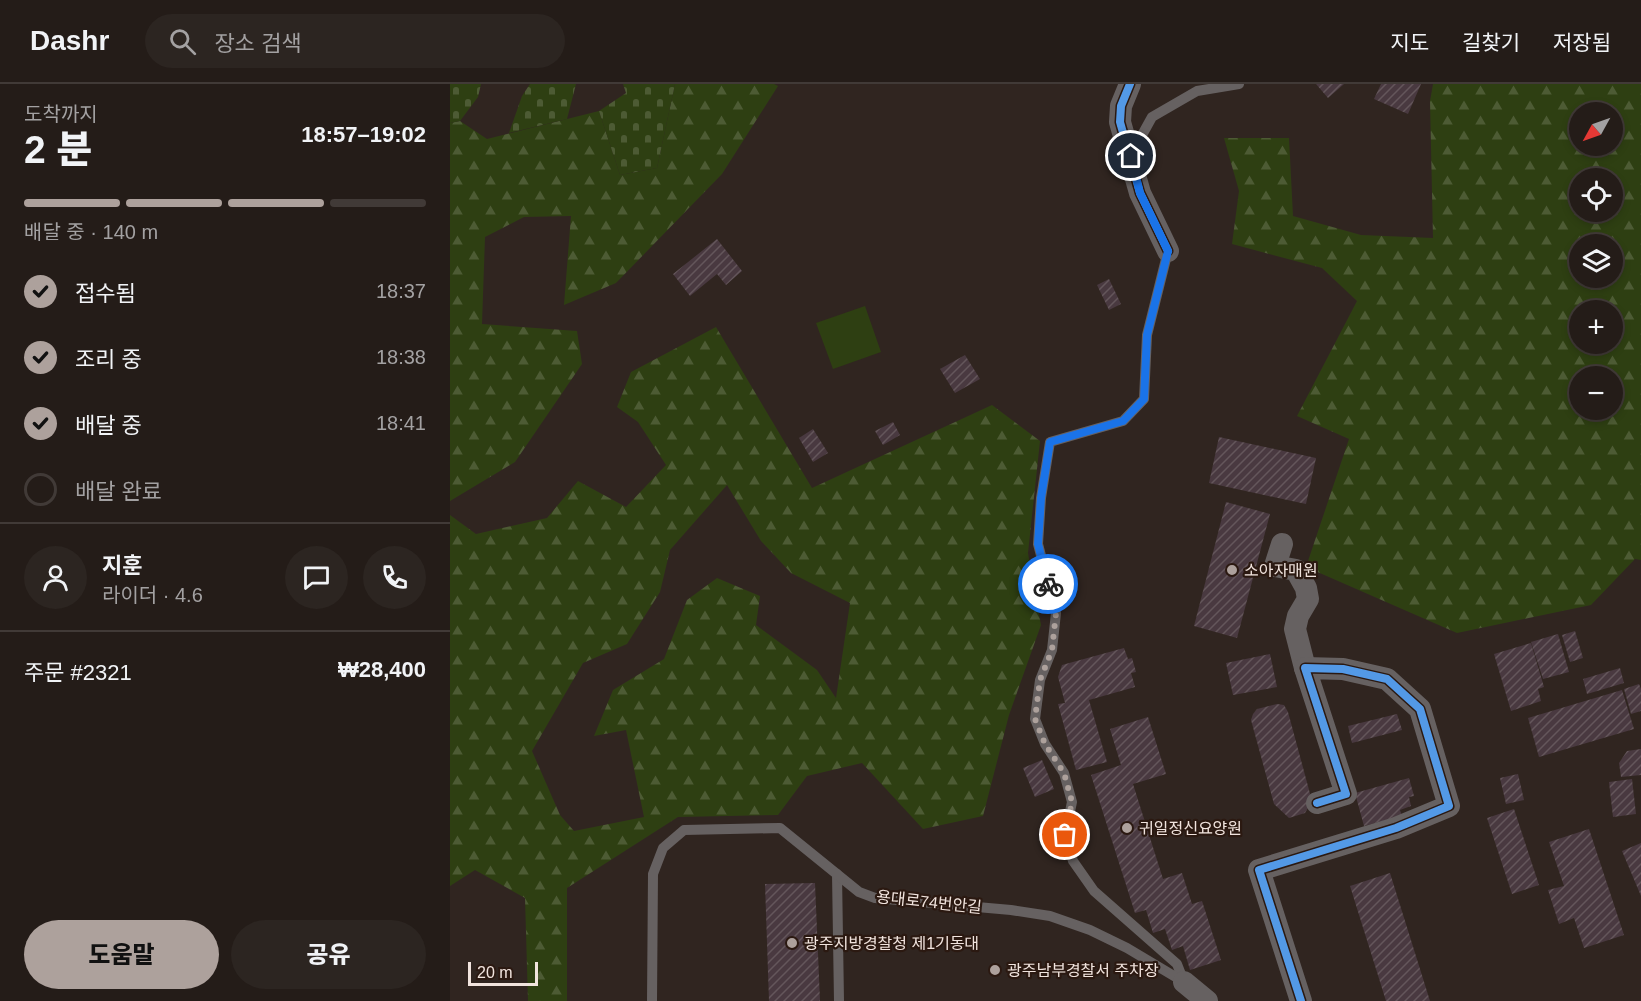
<!DOCTYPE html>
<html lang="ko">
<head>
<meta charset="utf-8">
<style>
	body { margin:0; font-family:Arial,"Noto Sans KR",sans-serif; background:#2c2521; color:#f1f3f6; height:100vh; display:flex; flex-direction:column; font-size:22px; white-space:nowrap }
	* { box-sizing:border-box; margin:0 }
	p { font-size:20px; color:#a3a1a2 }
	.icon { flex:none; width:33px; height:33px; fill:none; stroke:currentColor; stroke-width:2; stroke-linecap:round; stroke-linejoin:round }
	.map { position:relative; flex:1; overflow:hidden }
	.side { display:flex; flex-direction:column; background:#241c18; width:450px }
	.side>* { flex:none }
	.needle { width:39px; rotate:230deg }
	.controls { position:absolute; left:1119px; top:18px; display:grid; gap:12px }
	.controls a { display:grid; place-items:center; width:54px; height:54px; border-radius:50%; background:#241c18; box-shadow:0 3px 9px #0003,0 0 0 2px #413a37; font-size:30px }
	.scale { position:absolute; left:18px; bottom:15px; width:70px; box-sizing:border-box; padding-left:6px; border:3px solid #f1e4de; border-top:0; font-size:16px; line-height:21px; white-space:nowrap; color:#f1e4de; -webkit-text-stroke:4px #2b1911; paint-order:stroke }
	.pin { position:absolute; display:grid; place-items:center; width:51px; height:51px; color:#fff; margin:-26px; border:3px solid #fff; border-radius:50%; box-shadow:0 2px 6px #0007 }
	.courier { position:absolute; display:grid; place-items:center; width:60px; height:60px; margin:-30px; border:4px solid #1a73e8; border-radius:50%; background:#fff; color:#222; box-shadow:0 2px 8px #0007 }
	.summary em { font-style:normal; font-weight:800 }
	.summary div { display:flex; flex-direction:column-reverse }
	.summary { display:flex; align-items:center; justify-content:space-between; height:102px; padding:0 24px }
	h1 { font-size:39px; font-weight:800; line-height:45px }
	.bar { display:grid; grid-template-columns:repeat(4,1fr); gap:9px 6px; align-content:center; height:72px; padding:0 24px }
	.bar i { height:8px; border-radius:4px; background:#413a37 }
	.bar .on { background:#ada19c }
	.bar p { grid-column:span 4 }
	.line { display:flex; align-items:center; gap:15px; padding:0 24px; border-top:2px solid #413a37 }
	.line div { flex:1 }
	.round { display:grid; place-items:center; flex:none; width:63px; height:63px; border-radius:32px; background:#2c2521 }
	ol { padding:0 24px; list-style:none }
	li { display:flex; align-items:center; gap:18px; height:66px }
	li p { margin-inline-start:auto }
	li .icon { padding:6px; border-radius:50%; background:#ada19c; color:#111; stroke-width:4 }
	li:last-child { color:#a3a1a2 }
	li i { width:33px; height:33px; border:3px solid #413a37; border-radius:50% }
	.button { display:flex; gap:12px; margin-top:auto; padding:12px 24px }
	.button a { flex:1; height:69px; border-radius:36px; background:#ada19c; color:#111; font-size:24px; font-weight:800; line-height:69px; text-align:center }
	.button a+a { background:#2c2521; color:#f1f3f6 }
	header { display:flex; align-items:center; gap:36px; box-sizing:border-box; height:84px; padding:0 30px; background:#241c18; border-bottom:2px solid #413a37 }
	header strong { font-size:28px }
	nav { display:flex; gap:33px; margin-inline-start:auto; font-size:21px }
	.search { width:420px; height:54px; background:#2c2521; display:flex; align-items:center; gap:15px; box-sizing:border-box; padding:0 21px; border-radius:33px; color:#a3a1a2; font-size:22px }
	main { display:flex; flex:1; min-height:0 }
	.map>svg:first-child { display:block }
	.grass { fill:#2e3f12 }
	.forest { fill:url(#forest-firs); fill-rule:evenodd }
	.cemetery { fill:url(#cemetery-stones) }
	.building { fill:url(#building-hatch) }
	.lines { fill:none; stroke-linecap:round; stroke-linejoin:round }
	.lane { stroke:#666161; stroke-width:10 }
	.street { stroke:#666161; stroke-width:22 }
	.cycleway-casing { stroke:#2b1911; stroke-width:11 }
	.cycleway { stroke:#5399e6; stroke-width:8 }
	.done { stroke:#ada19c; stroke-width:6; stroke-dasharray:0 10.8 }
	.route { stroke:#1a73e8; stroke-width:8 }
	.poi-dot { fill:#ada19c; stroke:#2b1911; stroke-width:2 }
	.labels { text-anchor:middle; dominant-baseline:central; stroke-width:4.5; stroke-linejoin:round; paint-order:stroke }
	.poi-label { font-size:16px; fill:#f1e4de; stroke:#2b1911; text-anchor:start }
	.street-label { font-size:16px; fill:#f1e4de; stroke:#2b1911 }
</style>
</head>
<body>
<header>
<strong>Dashr</strong>
<div class="search"><svg class="icon" aria-label="search" viewBox="0 0 24 24"><circle cx="10" cy="10" r="6"/><path d="M15 15l6 6"/></svg>장소 검색</div>
<nav><a>지도</a><a>길찾기</a><a>저장됨</a></nav>
</header>
<main>
<section class="side">
<div class="summary"><div><h1>2 분</h1><p>도착까지</p></div><em>18:57–19:02</em></div>
<div class="bar"><i class="on"></i><i class="on"></i><i class="on"></i><i></i><p>배달 중 · 140 m</p></div>
<ol>
<li><svg class="icon" aria-label="check" viewBox="0 0 24 24"><path d="M5 12l5 5 9-10"/></svg>접수됨<p>18:37</p></li>
<li><svg class="icon" aria-label="check" viewBox="0 0 24 24"><path d="M5 12l5 5 9-10"/></svg>조리 중<p>18:38</p></li>
<li><svg class="icon" aria-label="check" viewBox="0 0 24 24"><path d="M5 12l5 5 9-10"/></svg>배달 중<p>18:41</p></li>
<li><i></i>배달 완료</li>
</ol>
<div class="line" style="height:108px"><a class="round"><svg class="icon" aria-label="person" viewBox="0 0 24 24"><circle cx="12" cy="8" r="4"/><path d="M4 21q1-7 8-7t8 7"/></svg></a><div><b>지훈</b><p>라이더 · 4.6</p></div><a class="round"><svg class="icon" aria-label="chat" viewBox="0 0 24 24"><path d="M4 5h16v11H9l-5 4z"/></svg></a><a class="round"><svg class="icon" aria-label="phone" viewBox="0 0 24 24"><path d="M5 4h4l2 5-3 2q2 4 5 5l2-3 5 2v4C11 20 4 13 5 4z"/></svg></a></div>
<div class="line" style="height:78px"><div>주문 #2321</div><b>₩28,400</b></div>
<div class="button"><a>도움말</a><a>공유</a></div>
</section>
<div class="map">
<svg width="1191" height="917" viewBox="0 0 1191 917">
	<defs>
		<pattern id="forest-firs" width="22" height="20" patternUnits="userSpaceOnUse" patternTransform="scale(1.5)"><rect width="22" height="20" fill="#2e3f12"/><path d="M5 1l3.5 6h-7zM16 11l3.5 6h-7z" fill="#4d5b34"/></pattern>
		<pattern id="cemetery-stones" width="16" height="16" patternUnits="userSpaceOnUse" patternTransform="scale(1.5)"><rect width="16" height="16" fill="#2e3f12"/><path d="M2 7V4a2 2 0 0 1 4 0v3zM10 15v-3a2 2 0 0 1 4 0v3z" fill="#4d5b34"/></pattern>
		<pattern id="building-hatch" width="6" height="6" patternUnits="userSpaceOnUse" patternTransform="scale(1.5)"><rect width="6" height="6" fill="#493940"/><path d="M-1 1l2-2M0 6l6-6M5 7l2-2" fill="none" stroke="#64565b"/></pattern>
	</defs>
	<rect width="100%" height="100%" fill="#302520"/>
	<!-- grass -->
	<polygon class="grass" points="415,222 431,268 383,285 366,239"/>
	<!-- forest -->
	<g class="forest">
		<polygon points="225,0 324,0 328,2 272,90 166,199 114,221 121,132 74,133 35,153 32,240 127,247 132,280 65,378 0,417 0,39 10,37 37,55 149,27 170,91 207,84"/>
		<path d="M983 0H1191V476L1185 475 1141 521 1007 549 856 483 899 355 847 332 907 217 872 184 782 160 789 107 774 54H839L843 132 911 151 983 154 980 17ZM1130 28H1162V62H1130ZM1130 94H1162V128H1130ZM1130 160H1162V194H1130ZM1130 226H1162V260H1130ZM1130 292H1162V326H1130Z"/>
		<path d="M266 243 362 404 542 321 590 357 578 469 591 541 559 631 533 732 473 745 412 679 357 692 328 731 228 733 117 804V917H78L75 814 25 786 0 802V431L26 450 97 434 128 397 176 423 216 381 188 338 167 323 181 288ZM277 401 311 457 341 489 400 519 386 614 367 586 306 541 310 512 267 494 237 516 214 575 163 606 144 652 176 646 194 733 124 747 110 731 82 667 133 579 177 560 210 508 220 466Z"/>
	</g>
	<!-- cemetery -->
	<g class="cemetery">
		<polygon points="0,0 31,0 28,13 10,37 0,39"/>
		<polygon points="80,0 126,0 117,35 59,49 72,12"/>
		<polygon points="173,0 225,0 207,84 170,91 149,27 176,9"/>
	</g>
	<!-- building -->
	<g class="building">
		<polygon points="866,0 894,0 878,14"/>
		<polygon points="931,0 971,0 958,30 924,15"/>
		<polygon points="267,155 292,187 276,201 267,190 240,212 223,190"/>
		<polygon points="659,195 671,220 659,226 647,201"/>
		<polygon points="515,271 530,295 505,309 490,285"/>
		<polygon points="443,338 450,351 433,361 425,347"/>
		<polygon points="363,345 378,369 363,378 349,354"/>
		<polygon points="769,353 866,374 856,420 759,399"/>
		<polygon points="776,418 820,430 787,554 744,542"/>
		<polygon points="1125,547 1133,574 1120,578 1112,551"/>
		<polygon points="1108,550 1119,588 1093,595 1081,558"/>
		<polygon points="1081,559 1094,603 1088,605 1091,617 1061,627 1044,570"/>
		<polygon points="674,564 678,575 682,574 686,588 681,589 685,603 639,616 657,678 626,686 608,620 615,619 608,593 612,581"/>
		<polygon points="820,570 827,603 783,611 776,579"/>
		<polygon points="1170,584 1174,599 1137,610 1133,595"/>
		<polygon points="1189,600 1191,605 1191,627 1181,630 1174,605"/>
		<polygon points="1172,606 1184,645 1089,673 1078,634"/>
		<polygon points="827,620 834,621 838,628 862,717 855,729 839,734 824,720 801,636 803,630 807,625"/>
		<polygon points="947,630 952,646 902,659 898,642"/>
		<polygon points="698,633 716,690 683,700 713,795 732,789 742,820 752,817 771,876 740,886 733,862 722,866 715,845 703,849 696,826 685,829 641,691 671,681 660,645"/>
		<polygon points="1191,665 1191,691 1171,693 1169,679 1177,667"/>
		<polygon points="592,676 604,705 585,713 573,684"/>
		<polygon points="1068,690 1074,716 1056,720 1050,694"/>
		<polygon points="959,694 964,712 959,713 961,722 950,726 952,732 914,742 905,709"/>
		<polygon points="1182,695 1186,730 1163,733 1159,698"/>
		<polygon points="1064,725 1089,801 1062,810 1037,734"/>
		<polygon points="1139,745 1174,851 1134,864 1124,834 1109,840 1098,806 1114,802 1099,758"/>
		<polygon points="1191,759 1191,812 1172,767"/>
		<polygon points="940,789 980,917 936,917 900,802"/>
		<polygon points="365,799 370,917 319,917 315,800"/>
	</g>
	<g class="lines">
		<!-- lane -->
		<g class="lane">
			<polyline points="681,71 702,33 747,7 789,0"/>
			<polyline points="718,167 697,251 694,315 673,337 600,358 591,414 588,460 606,529 602,566 590,596 585,635 595,660 614,689 622,718 615,751 623,777 644,807 727,880 734,898"/>
			<polyline points="387,790 389,917"/>
			<polyline points="202,917 203,790 213,764 234,746 330,744 409,808 425,814 561,826 600,832 640,846 677,864 734,898"/>
		</g>
		<!-- street -->
		<g class="street">
			<polyline points="680,0 671,22 670,38 690,109 718,167"/>
			<polyline points="832,460 825,482 846,486 856,504 858,515 848,532 845,545 855,584"/>
			<polyline points="734,898 757,917"/>
			<polyline points="851,917 809,786 946,744 999,722 970,625 937,595 893,585 855,584 896,710 867,719"/>
		</g>
		<!-- cycleway casing -->
		<g class="cycleway-casing">
			<g id="cycleway">
				<polyline points="680,0 671,22 670,38 690,109 718,167"/>
				<polyline points="851,917 809,786 946,744 999,722 970,625 937,595 893,585 855,584 896,710 867,719"/>
			</g>
		</g>
		<!-- cycleway -->
		<use href="#cycleway" class="cycleway"/>
	</g>
	<g class="lines">
		<!-- done -->
		<polyline class="done" points="598,500 606,529 602,566 590,596 585,635 595,660 614,689 622,718 615,751"/>
		<!-- route -->
		<polyline class="route" points="598,500 588,460 591,414 600,358 673,337 694,315 697,251 718,167 690,109 681,72"/>
	</g>
	<!-- markers -->
	<g class="poi-dot">
		<circle cx="782" cy="486" r="6"/>
		<circle cx="677" cy="744" r="6"/>
		<circle cx="342" cy="859" r="6"/>
		<circle cx="545" cy="886" r="6"/>
	</g>
	<g class="labels">
		<!-- poi labels -->
		<g class="poi-label">
			<text x="794" y="486">소아자매원</text>
			<text x="689" y="744">귀일정신요양원</text>
			<text x="354" y="859">광주지방경찰청 제1기동대</text>
			<text x="557" y="886">광주남부경찰서 주차장</text>
		</g>
		<!-- street labels -->
		<g class="street-label">
			<text transform="translate(479 818) rotate(6)">용대로74번안길</text>
		</g>
	</g>
</svg>
<div class="controls">
<a><svg class="needle" viewBox="-14 -14 28 28"><path d="M0-13l5 13h-10z" fill="#e53935"/><path d="M0 13l5-13h-10z" fill="#a3a1a2"/></svg></a>
<a><svg class="icon" aria-label="locate" viewBox="0 0 24 24"><circle cx="12" cy="12" r="6"/><path d="M12 2v4M12 18v4M2 12h4M18 12h4"/></svg></a>
<a><svg class="icon" aria-label="layers" viewBox="0 0 24 24"><path d="M12 4l9 5-9 5-9-5zM3 14l9 5 9-5"/></svg></a>
<a>+</a>
<a>−</a>
</div>
<div class="scale">20 m</div>
<div class="pin" style="left:615px;top:751px;background:#ea580c"><svg class="icon" aria-label="bag" viewBox="0 0 24 24"><path d="M5 8h14l-1 12H6zM9 8a3 3 0 0 1 6 0"/></svg></div>
<div class="pin" style="left:681px;top:72px;background:#1f2937"><svg class="icon" aria-label="home" viewBox="0 0 24 24"><path d="M3 11l9-7 9 7M6 9v11h12V9"/></svg></div>
<div class="courier" style="left:598px;top:500px"><svg class="icon" aria-label="bike" viewBox="0 0 24 24"><circle cx="6" cy="16" r="4"/><circle cx="18" cy="16" r="4"/><path d="M6 16l4-8h5l3 8M10 8l3 8H6M13 5h3"/></svg></div>
</div>
</main>
</body>
</html>
